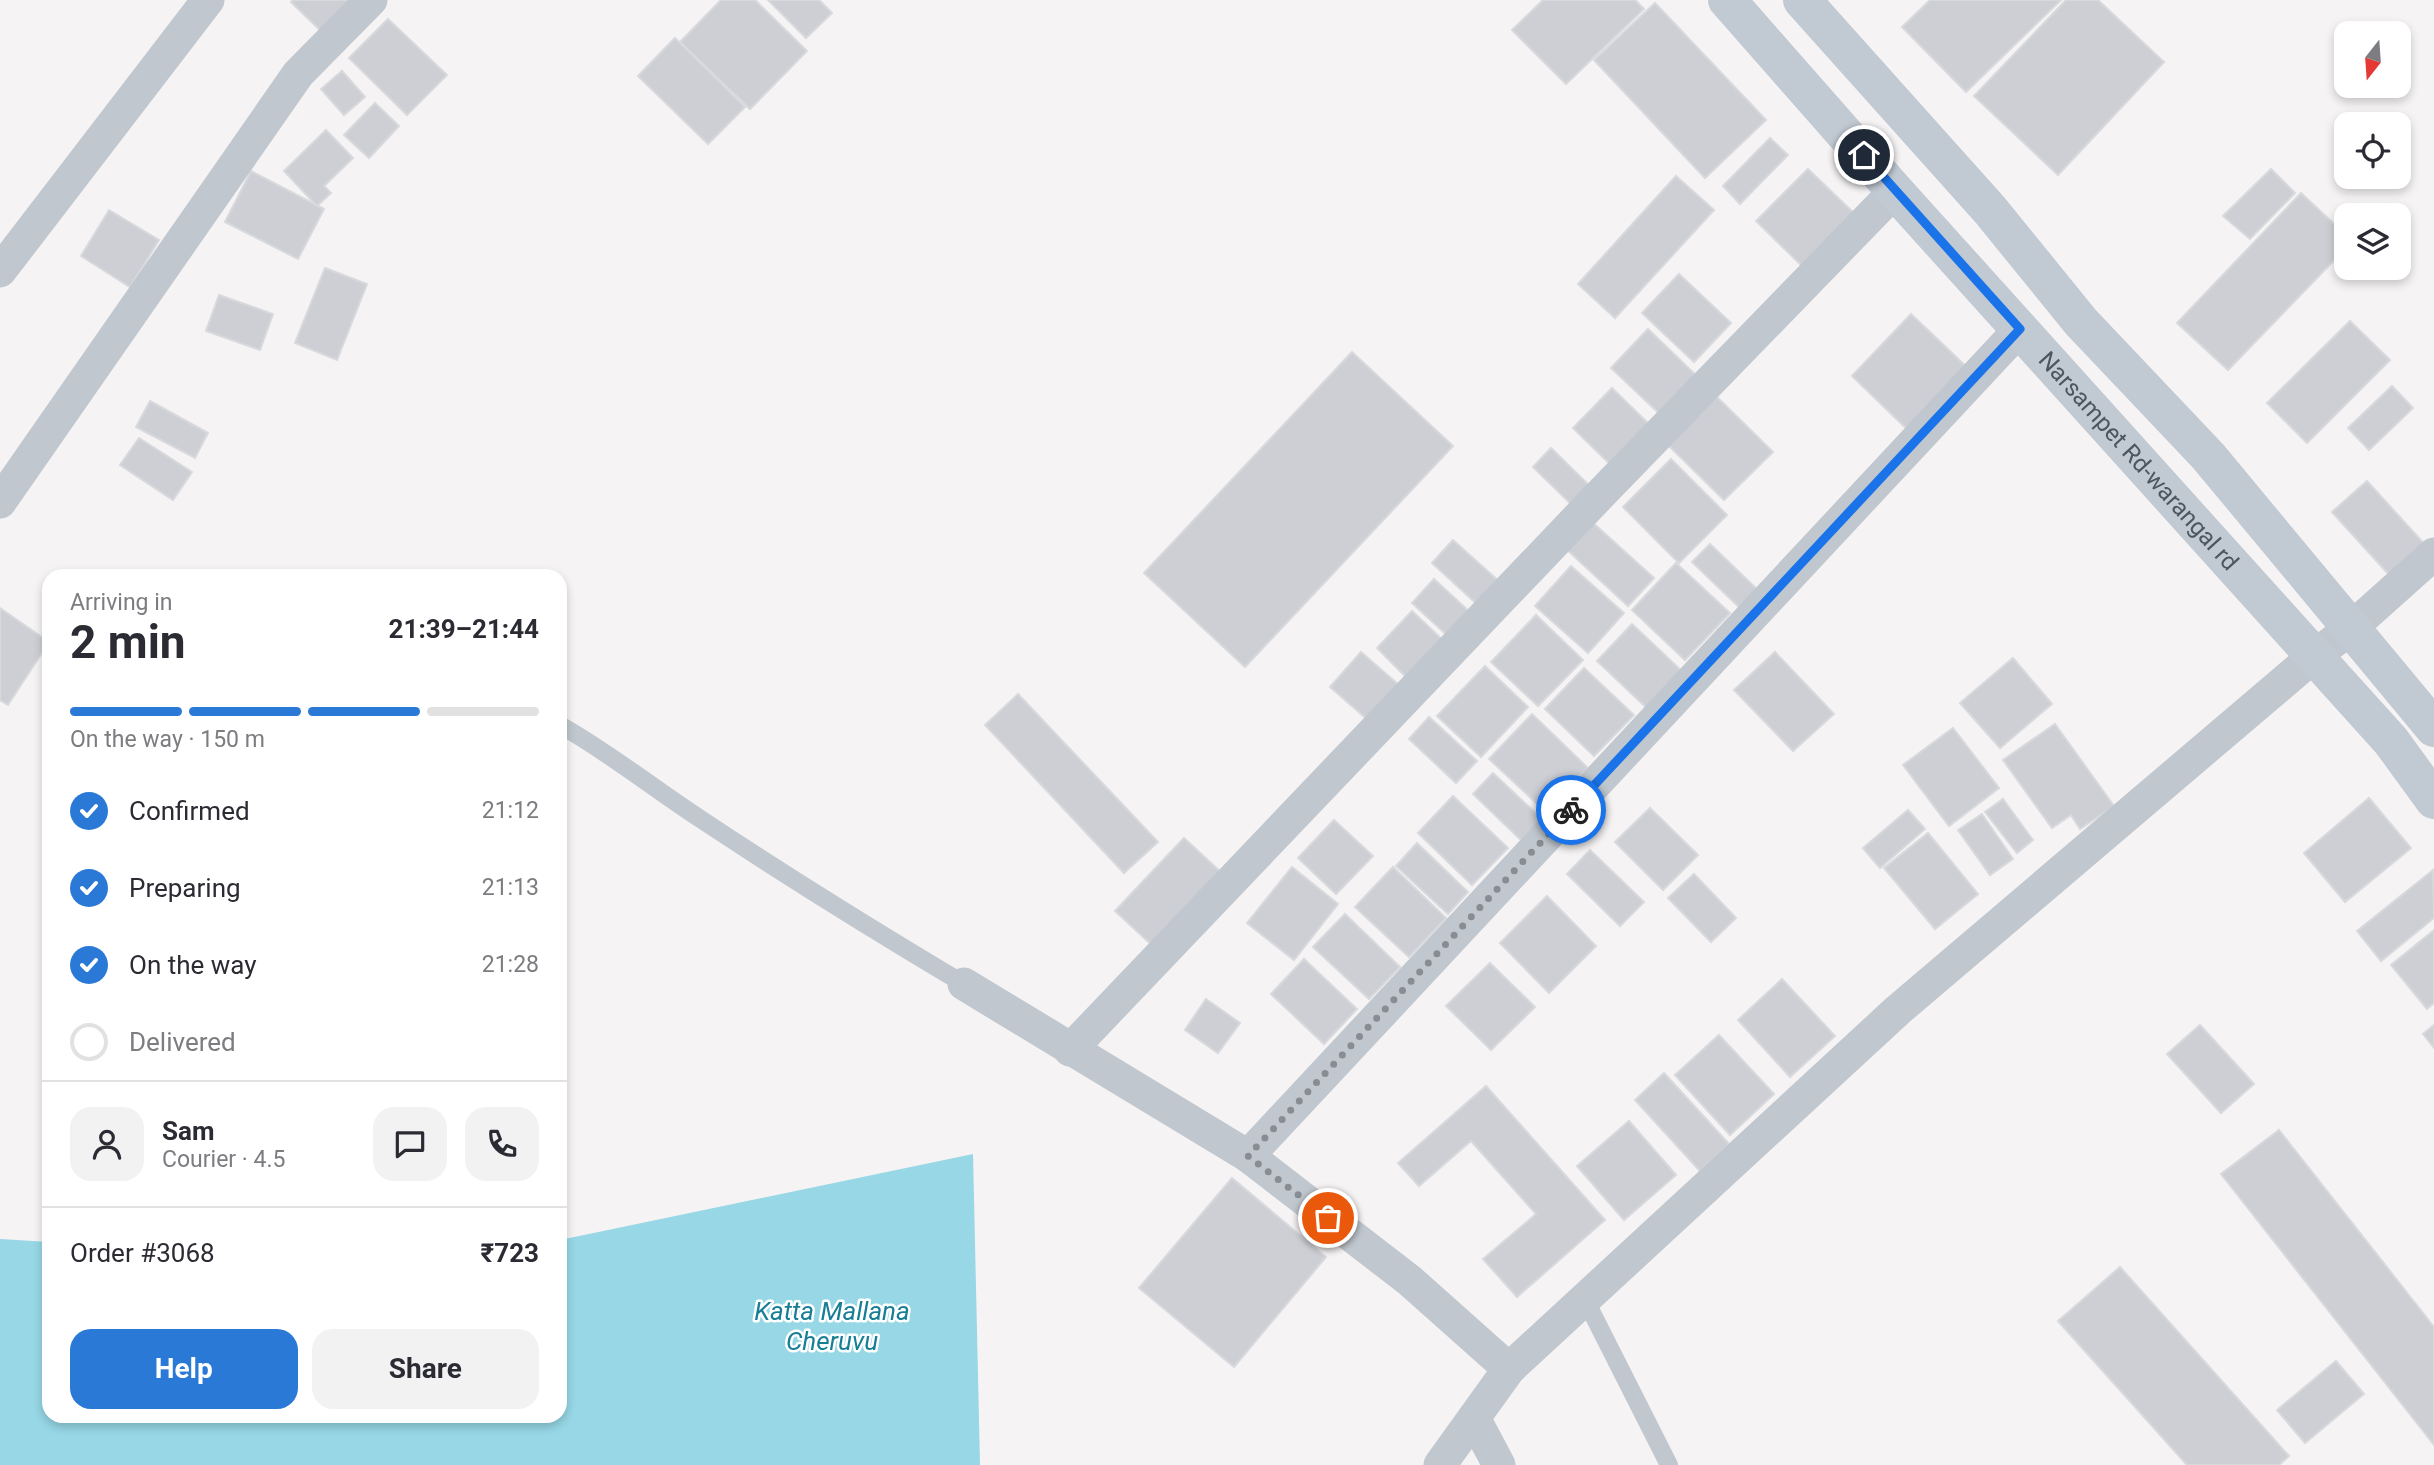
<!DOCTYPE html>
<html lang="en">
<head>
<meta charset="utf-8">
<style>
	body { margin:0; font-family:Roboto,sans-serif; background:#f2f2f3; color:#2b2b33; height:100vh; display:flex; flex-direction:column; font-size:26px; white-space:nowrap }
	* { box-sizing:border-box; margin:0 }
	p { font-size:23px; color:#7c7c81 }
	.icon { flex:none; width:38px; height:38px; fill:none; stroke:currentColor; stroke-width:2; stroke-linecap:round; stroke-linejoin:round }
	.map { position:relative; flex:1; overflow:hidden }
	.side { position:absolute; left:42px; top:569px; width:525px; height:854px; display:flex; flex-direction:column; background:#fff; border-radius:21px; box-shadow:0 4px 10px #0003 }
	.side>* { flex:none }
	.needle { width:46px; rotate:197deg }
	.controls { position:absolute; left:2334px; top:21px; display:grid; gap:14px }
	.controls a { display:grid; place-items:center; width:77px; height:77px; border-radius:14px; background:#fff; box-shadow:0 4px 10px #0003; font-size:35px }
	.pin { position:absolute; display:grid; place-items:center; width:60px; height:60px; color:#fff; margin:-30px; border:4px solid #fff; border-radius:50%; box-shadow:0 2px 7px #0007 }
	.courier { position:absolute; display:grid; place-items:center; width:70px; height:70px; margin:-35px; border:5px solid #1a73e8; border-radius:50%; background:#fff; color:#222; box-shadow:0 2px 9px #0007 }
	.overview em { font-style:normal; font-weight:700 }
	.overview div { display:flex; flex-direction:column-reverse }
	.overview { display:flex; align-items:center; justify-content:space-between; height:119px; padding:0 28px }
	h1 { font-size:46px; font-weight:700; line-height:52px }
	.bar { display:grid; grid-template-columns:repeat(4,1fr); gap:10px 7px; align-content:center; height:84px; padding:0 28px }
	.bar i { height:9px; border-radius:5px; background:#e1e1e2 }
	.bar .current { background:#2a79d7 }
	.bar p { grid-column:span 4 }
	.line { display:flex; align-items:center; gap:18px; padding:0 28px; border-top:2px solid #e1e1e2 }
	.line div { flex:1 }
	.round { display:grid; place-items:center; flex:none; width:74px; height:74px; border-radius:21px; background:#f2f2f3 }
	ol { padding:0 28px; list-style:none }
	li { display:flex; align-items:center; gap:21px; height:77px }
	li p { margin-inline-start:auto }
	li .icon { padding:7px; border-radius:50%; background:#2a79d7; color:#fff; stroke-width:4 }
	li:last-child { color:#7c7c81 }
	li i { width:38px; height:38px; border:4px solid #e1e1e2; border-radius:50% }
	.button { display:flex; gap:14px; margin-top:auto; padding:14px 28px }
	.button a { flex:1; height:80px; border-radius:21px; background:#2a79d7; color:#fff; font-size:28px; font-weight:700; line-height:80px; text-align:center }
	.button a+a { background:#f2f2f3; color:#2b2b33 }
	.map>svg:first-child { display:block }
	.water { fill:#97d7e6 }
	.building { fill:#cdcfd5; stroke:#d8d9dd; stroke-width:2 }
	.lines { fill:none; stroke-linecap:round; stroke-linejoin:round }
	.lane { stroke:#c0c7ce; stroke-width:18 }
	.street { stroke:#c0c7ce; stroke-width:33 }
	.secondary { stroke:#c1c9d2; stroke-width:38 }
	.done { stroke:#878d93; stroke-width:7; stroke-dasharray:0 12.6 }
	.route { stroke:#1a73e8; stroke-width:9 }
	.labels { text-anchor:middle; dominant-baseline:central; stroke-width:5; stroke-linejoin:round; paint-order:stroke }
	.street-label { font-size:24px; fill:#4c565f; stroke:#fff }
	.water-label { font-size:26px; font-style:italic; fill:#177e96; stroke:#fff }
</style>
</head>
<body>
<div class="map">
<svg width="2434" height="1465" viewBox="0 0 2434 1465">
	<rect width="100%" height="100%" fill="#f5f3f3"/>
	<!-- water -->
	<polygon class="water" points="973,1154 980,1465 0,1465 0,1239 49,1242 49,1416 560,1416 560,1240"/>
	<!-- building -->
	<g class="building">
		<polygon points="293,0 359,0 325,35 291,2"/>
		<polygon points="721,0 755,0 807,51 750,109 680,42"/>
		<polygon points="768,0 819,0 832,13 806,38"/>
		<polygon points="1543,0 1635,0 1644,9 1566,84 1512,30"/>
		<polygon points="1930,0 2061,0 1966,92 1902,27"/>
		<polygon points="2066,0 2098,0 2164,62 2058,175 1974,96"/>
		<polygon points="1655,3 1766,120 1705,178 1594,60"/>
		<polygon points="388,19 447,75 407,115 349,58"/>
		<polygon points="675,38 745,107 708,144 638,76"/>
		<polygon points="342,71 365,97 344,115 321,89"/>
		<polygon points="375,103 399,126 369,158 344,135"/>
		<polygon points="326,130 353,158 324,186 331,193 317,206 284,171"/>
		<polygon points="1770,138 1788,155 1740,204 1723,186"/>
		<polygon points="1808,169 1856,215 1804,268 1756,221"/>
		<polygon points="2271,169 2295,193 2250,239 2223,216"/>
		<polygon points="251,171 324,209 298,259 225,222"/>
		<polygon points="1676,176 1714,210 1615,318 1578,284"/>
		<polygon points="2301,193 2347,236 2347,247 2228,370 2177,323"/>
		<polygon points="109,210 159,240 130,287 81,256"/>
		<polygon points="325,268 367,284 337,360 295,343"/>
		<polygon points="1679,274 1731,323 1694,362 1642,313"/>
		<polygon points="219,295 273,314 260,350 206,331"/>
		<polygon points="1911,314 1971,371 1911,433 1852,376"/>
		<polygon points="2350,321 2390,360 2307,443 2267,403"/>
		<polygon points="1648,329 1700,379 1663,417 1611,368"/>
		<polygon points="1352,352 1453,446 1245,667 1144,573"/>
		<polygon points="2392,386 2413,408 2369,450 2348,428"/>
		<polygon points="1612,388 1655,430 1616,470 1573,428"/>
		<polygon points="1717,397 1773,452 1724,500 1668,445"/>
		<polygon points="150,401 208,433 195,458 136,427"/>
		<polygon points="139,438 192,472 173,500 120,465"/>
		<polygon points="1551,448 1597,493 1578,511 1533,467"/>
		<polygon points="1671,459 1727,515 1679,563 1623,507"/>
		<polygon points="2367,481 2427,547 2392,578 2332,512"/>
		<polygon points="1591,521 1654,578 1628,606 1565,548"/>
		<polygon points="1453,540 1501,583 1479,606 1432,563"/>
		<polygon points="1710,544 1759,591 1742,610 1692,562"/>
		<polygon points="1676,563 1730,613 1685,660 1632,610"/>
		<polygon points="1571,566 1624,613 1588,653 1535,606"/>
		<polygon points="1434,579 1472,614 1450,638 1412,603"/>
		<polygon points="0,608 49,642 8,705 0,700"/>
		<polygon points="1412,611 1447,644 1410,681 1377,648"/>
		<polygon points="1536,615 1583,660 1538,706 1491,662"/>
		<polygon points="1632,624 1685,674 1650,711 1597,661"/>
		<polygon points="1361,652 1399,685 1368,720 1330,687"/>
		<polygon points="1775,652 1834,714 1793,751 1734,690"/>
		<polygon points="2013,658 2052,704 2000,748 1960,703"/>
		<polygon points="1485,666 1528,707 1481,757 1437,716"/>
		<polygon points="1584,668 1634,715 1594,756 1545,709"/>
		<polygon points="1018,694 1158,842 1124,873 985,725"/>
		<polygon points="1532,714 1588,768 1546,812 1489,759"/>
		<polygon points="1429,717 1477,761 1456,783 1409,739"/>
		<polygon points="2055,724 2114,806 2080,829 2071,815 2052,828 2003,760"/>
		<polygon points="1953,728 1999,788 1949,826 1903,765"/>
		<polygon points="1493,773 1544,821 1523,842 1473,794"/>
		<polygon points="1453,796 1508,848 1472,885 1418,833"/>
		<polygon points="2369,798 2411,848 2345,902 2304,853"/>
		<polygon points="2003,799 2033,840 2017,853 1985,812"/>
		<polygon points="1650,808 1698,855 1663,890 1615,842"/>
		<polygon points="1908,810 1925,829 1880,868 1863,848"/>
		<polygon points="1982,814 2013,859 1990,875 1958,830"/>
		<polygon points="1334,820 1373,856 1336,894 1298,858"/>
		<polygon points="1928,833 1978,894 1935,929 1884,868"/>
		<polygon points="1184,838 1223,874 1154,947 1115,911"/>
		<polygon points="1417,843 1468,892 1448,914 1396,866"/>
		<polygon points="1590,850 1644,902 1620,926 1567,874"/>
		<polygon points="1292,867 1338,904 1294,960 1247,923"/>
		<polygon points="1393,867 1446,918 1409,957 1355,907"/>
		<polygon points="2433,870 2434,918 2381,961 2357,931"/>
		<polygon points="1694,874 1736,918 1711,942 1668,898"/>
		<polygon points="1547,896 1596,946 1549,993 1500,943"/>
		<polygon points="1345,914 1400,967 1369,999 1313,947"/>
		<polygon points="2434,930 2434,1003 2427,1009 2391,965"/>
		<polygon points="1304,959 1357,1009 1324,1044 1271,994"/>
		<polygon points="1490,963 1535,1007 1491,1050 1446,1006"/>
		<polygon points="1782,979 1835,1036 1790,1077 1738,1020"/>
		<polygon points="1206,999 1240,1023 1218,1053 1185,1030"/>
		<polygon points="2200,1025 2254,1084 2221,1113 2167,1054"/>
		<polygon points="2434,1025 2434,1048 2423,1034"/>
		<polygon points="1719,1035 1774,1094 1730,1135 1675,1075"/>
		<polygon points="1664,1073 1729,1144 1700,1171 1635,1100"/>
		<polygon points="1486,1086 1605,1220 1517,1297 1483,1259 1536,1214 1471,1141 1419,1186 1398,1163"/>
		<polygon points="1629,1121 1676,1175 1624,1220 1577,1166"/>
		<polygon points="2279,1130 2434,1327 2434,1445 2221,1174"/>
		<polygon points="1232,1178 1326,1257 1234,1367 1139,1288"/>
		<polygon points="2120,1267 2289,1456 2279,1465 2187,1465 2058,1321"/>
		<polygon points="2336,1361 2364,1394 2305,1443 2277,1410"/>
	</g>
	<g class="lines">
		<!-- lane -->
		<g class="lane">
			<path d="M560 725C610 753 654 789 702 820 788 877 875 931 964 984"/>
			<polyline points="1585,1299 1669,1465"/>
		</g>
		<!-- street -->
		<g class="street">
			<polyline points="0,271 208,0"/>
			<polyline points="0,502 298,74 371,0"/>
			<polyline points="964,984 1248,1156 1409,1280 1509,1369"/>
			<polyline points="1070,1050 1593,502 1895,191"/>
			<polyline points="1248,1156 2020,329"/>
			<polyline points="1474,1418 1499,1465"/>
			<polyline points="1440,1465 1509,1369 1898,1010 2313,657 2350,629 2434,554"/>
		</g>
		<!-- secondary -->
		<g class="secondary">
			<path id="s1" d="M1727 0 1895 191 2391 741 2434 800"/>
			<polyline points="1802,0 1990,210 2081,322 2208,456 2434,728"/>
		</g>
	</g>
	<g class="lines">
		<!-- done -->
		<polyline class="done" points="1328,1218 1248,1156 1571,810"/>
		<!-- route -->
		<polyline class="route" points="1571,810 2020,329 1864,155"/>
	</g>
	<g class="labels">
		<!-- street labels -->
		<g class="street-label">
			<text stroke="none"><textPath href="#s1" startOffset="618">Narsampet Rd-warangal rd</textPath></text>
		</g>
		<!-- water labels -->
		<g class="water-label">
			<text x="832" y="1311">Katta Mallana<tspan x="832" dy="30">Cheruvu</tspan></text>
		</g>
	</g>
</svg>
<div class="controls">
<a><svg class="needle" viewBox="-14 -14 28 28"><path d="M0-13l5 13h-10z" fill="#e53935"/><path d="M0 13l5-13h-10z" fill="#7c7c81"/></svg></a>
<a><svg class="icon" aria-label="locate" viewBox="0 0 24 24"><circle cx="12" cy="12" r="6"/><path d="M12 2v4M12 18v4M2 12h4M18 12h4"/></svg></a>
<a><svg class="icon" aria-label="layers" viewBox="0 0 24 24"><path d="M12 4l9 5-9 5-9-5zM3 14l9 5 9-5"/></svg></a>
</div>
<div class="pin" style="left:1328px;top:1218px;background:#ea580c"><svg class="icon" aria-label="bag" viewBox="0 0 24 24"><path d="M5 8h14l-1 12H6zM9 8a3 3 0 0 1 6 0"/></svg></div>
<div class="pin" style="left:1864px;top:155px;background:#1f2937"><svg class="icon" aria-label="home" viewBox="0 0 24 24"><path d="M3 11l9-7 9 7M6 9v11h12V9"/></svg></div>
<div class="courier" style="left:1571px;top:810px"><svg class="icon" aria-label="bike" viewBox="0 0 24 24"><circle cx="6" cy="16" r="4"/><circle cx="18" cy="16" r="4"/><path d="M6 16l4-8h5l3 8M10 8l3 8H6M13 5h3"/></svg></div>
<section class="side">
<div class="overview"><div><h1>2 min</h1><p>Arriving in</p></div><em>21:39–21:44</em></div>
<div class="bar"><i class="current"></i><i class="current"></i><i class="current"></i><i></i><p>On the way · 150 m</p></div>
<ol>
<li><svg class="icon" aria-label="check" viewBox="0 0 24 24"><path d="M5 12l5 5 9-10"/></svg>Confirmed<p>21:12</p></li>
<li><svg class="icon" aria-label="check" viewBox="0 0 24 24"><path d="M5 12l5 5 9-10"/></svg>Preparing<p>21:13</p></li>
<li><svg class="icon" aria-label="check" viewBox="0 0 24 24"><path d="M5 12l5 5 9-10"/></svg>On the way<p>21:28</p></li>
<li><i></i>Delivered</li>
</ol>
<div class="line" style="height:126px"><a class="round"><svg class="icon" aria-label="person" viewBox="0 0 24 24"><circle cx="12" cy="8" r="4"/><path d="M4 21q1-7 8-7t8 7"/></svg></a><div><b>Sam</b><p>Courier · 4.5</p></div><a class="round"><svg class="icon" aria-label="chat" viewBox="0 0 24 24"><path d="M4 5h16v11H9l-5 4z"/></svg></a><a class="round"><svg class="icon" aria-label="phone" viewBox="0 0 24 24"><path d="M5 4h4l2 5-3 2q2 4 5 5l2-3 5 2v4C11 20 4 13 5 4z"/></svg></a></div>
<div class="line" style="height:91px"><div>Order #3068</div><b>₹723</b></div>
<div class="button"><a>Help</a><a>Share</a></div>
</section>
</div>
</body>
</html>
